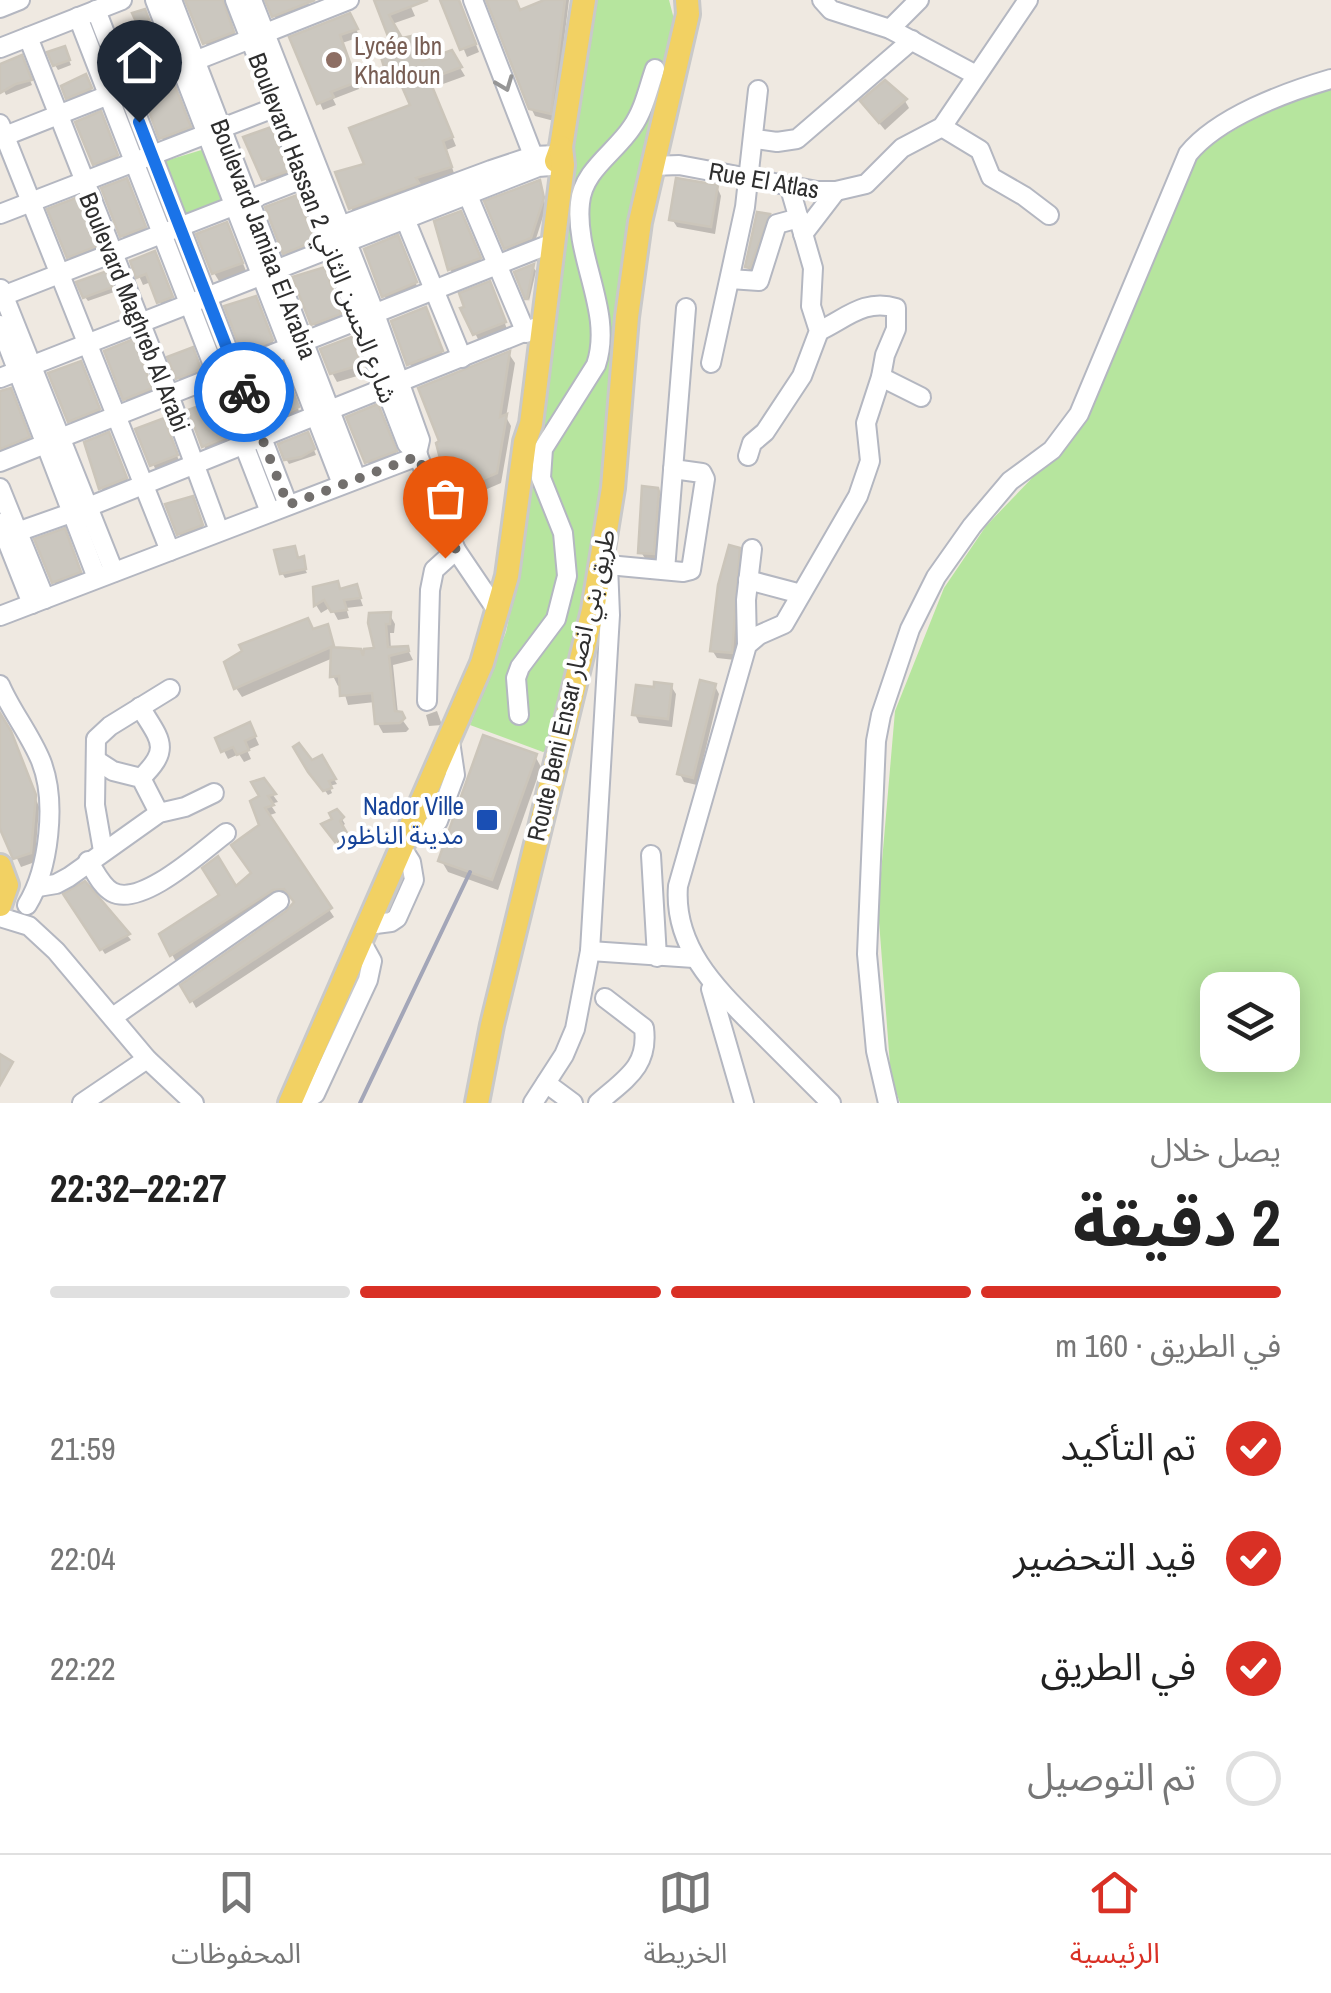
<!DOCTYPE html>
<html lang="ar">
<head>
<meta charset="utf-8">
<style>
	body { margin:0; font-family:"Archivo Narrow","Noto Sans Arabic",sans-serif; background:#f2f2f2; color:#222; direction:rtl; height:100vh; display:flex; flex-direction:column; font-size:38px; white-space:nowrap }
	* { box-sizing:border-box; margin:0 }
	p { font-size:32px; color:#767676 }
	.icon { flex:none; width:55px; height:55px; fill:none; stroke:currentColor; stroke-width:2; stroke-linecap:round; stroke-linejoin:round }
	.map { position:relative; height:1103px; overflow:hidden; direction:ltr }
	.side { display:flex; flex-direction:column; background:#fff; flex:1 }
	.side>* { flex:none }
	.controls { position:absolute; left:1200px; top:972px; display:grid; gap:20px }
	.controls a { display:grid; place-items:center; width:100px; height:100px; border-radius:20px; background:#fff; box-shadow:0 5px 25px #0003; font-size:50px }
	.pin { position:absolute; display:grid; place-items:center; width:85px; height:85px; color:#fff; margin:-102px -42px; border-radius:50% 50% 50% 0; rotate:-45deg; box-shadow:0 0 10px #0007 }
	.pin .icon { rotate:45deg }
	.courier { position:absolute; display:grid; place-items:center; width:100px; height:100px; margin:-50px; border:8px solid #1a73e8; border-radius:50%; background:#fff; color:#222; box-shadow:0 2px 12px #0007 }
	.overview em { font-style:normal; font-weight:700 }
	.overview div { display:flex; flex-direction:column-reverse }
	.overview { display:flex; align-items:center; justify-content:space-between; height:170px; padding:0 50px }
	h1 { font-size:65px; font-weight:700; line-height:75px }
	.bar { display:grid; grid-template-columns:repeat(4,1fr); gap:15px 10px; align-content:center; height:120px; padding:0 50px }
	.bar i { height:12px; border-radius:8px; background:#e0e0e0 }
	.bar .current { background:#d93025 }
	.bar p { grid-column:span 4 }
	ol { padding:0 50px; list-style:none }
	li { display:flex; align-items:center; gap:30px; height:110px }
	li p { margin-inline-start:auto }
	li .icon { padding:10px; border-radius:50%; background:#d93025; color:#fff; stroke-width:4 }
	li:last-child { color:#767676 }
	li i { width:55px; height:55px; border:5px solid #e0e0e0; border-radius:50% }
	.tab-bar { display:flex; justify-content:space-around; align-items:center; height:140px; border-top:2px solid #e0e0e0; background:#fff; font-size:28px; color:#767676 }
	.tab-bar a { display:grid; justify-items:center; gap:5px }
	.tab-bar .current { color:#d93025 }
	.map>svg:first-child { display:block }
	.green { fill:#b6e59e; fill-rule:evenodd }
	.shadow { fill:#0003 }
	.building { fill:#cbc7bf; stroke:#cbc5ba; stroke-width:2.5 }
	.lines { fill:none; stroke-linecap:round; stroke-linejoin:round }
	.minor-casing { stroke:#b4b7c1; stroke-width:22 }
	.major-casing { stroke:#c9c9c9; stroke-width:28 }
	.minor { stroke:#fff; stroke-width:18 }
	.major { stroke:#f2d163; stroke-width:22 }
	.rail { stroke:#a3a6b8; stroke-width:4 }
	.oneway { stroke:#969696 }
	.done { stroke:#726f6d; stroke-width:10; stroke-dasharray:0 18 }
	.route { stroke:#1a73e8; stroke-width:12 }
	.education-dot { fill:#8d6e63; stroke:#fff; stroke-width:4 }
	.transit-dot { fill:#1a4fb4; stroke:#fff; stroke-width:4 }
	.labels { text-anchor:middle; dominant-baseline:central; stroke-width:8; stroke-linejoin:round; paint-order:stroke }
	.education-label { font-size:25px; fill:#785e54; stroke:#fff; text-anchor:start }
	.street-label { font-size:25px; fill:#2e2e2e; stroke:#fff }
	.transit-label { font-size:25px; fill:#164399; stroke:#fff; text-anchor:end }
</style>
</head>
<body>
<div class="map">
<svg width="1331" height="1103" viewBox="0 0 1331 1103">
	<rect width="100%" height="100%" fill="#efe9e1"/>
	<!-- green -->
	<g class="green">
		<polygon points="592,0 669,0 675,23 616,351 594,559 552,748 543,752 470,725 506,632 512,604"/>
		<path d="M1331 89V1103H900L891 1078 878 908 895 711 944 588 986 526 1080 428 1154 237 1199 151 1281 102ZM1218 990H1282V1055H1218Z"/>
		<polygon points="208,148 230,203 181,222 162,162"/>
	</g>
	<!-- shadow -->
	<g class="shadow">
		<polygon points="188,0 225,0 237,41 209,51"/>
		<polygon points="266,0 307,0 311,10 278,23"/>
		<polygon points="377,0 408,0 415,16 392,24 401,41 422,63 451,53 465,76 432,88 456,146 446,150 455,176 419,187 422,193 356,216 351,208 367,165 414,107 399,72 392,74 386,66 394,45"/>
		<polygon points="443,0 458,0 479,52 467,57"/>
		<polygon points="487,0 516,0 520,12 551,0 569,0 554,121 535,116 531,108"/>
		<polygon points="349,16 360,37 342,43 359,89 333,99 336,105 323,110 292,39"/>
		<polygon points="66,53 71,65 58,70 55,65"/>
		<polygon points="23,63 32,85 6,95 0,83 0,66"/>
		<polygon points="88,82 93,93 71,102 68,97"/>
		<polygon points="177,94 193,135 166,146 162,138"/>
		<polygon points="905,101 909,108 885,130 868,110"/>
		<polygon points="104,122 120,162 99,171 95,163"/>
		<polygon points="247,138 274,138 290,179 269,187"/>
		<polygon points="539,183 546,207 534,245 510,254 506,248"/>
		<polygon points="129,186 147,232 125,240 122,236"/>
		<polygon points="717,187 721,196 715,234 677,227 672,219"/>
		<polygon points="300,204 317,248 289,259 285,252"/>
		<polygon points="81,207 99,253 73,263 69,256"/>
		<polygon points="768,216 773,224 752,275 747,267"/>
		<polygon points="464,221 483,265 454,276 450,269"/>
		<polygon points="231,233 246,271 219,281 214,273"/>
		<polygon points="401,244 418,289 387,302 367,250"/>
		<polygon points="156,259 174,306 164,310 151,282 143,285 133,262"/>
		<polygon points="533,267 536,271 529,301 517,273"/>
		<polygon points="324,270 345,325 319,336 295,278"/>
		<polygon points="109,279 114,292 88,301 85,297"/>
		<polygon points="493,291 507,329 479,341 463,310"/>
		<polygon points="261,310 277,352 251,363 245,351"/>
		<polygon points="428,314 443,356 412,369 394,322"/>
		<polygon points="351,340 364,374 337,382 332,373"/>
		<polygon points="137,350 155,397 130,407 125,399"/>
		<polygon points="509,354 515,363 506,417 511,426 501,483 457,502 439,444"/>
		<polygon points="196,359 204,377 183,386 178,378"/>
		<polygon points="285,373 300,414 275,426 272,420"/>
		<polygon points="86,375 104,421 76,432 70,421"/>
		<polygon points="0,394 16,402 34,449 0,459"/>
		<polygon points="380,412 397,456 370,466 368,462"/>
		<polygon points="207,424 223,428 229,444 208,453 204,446"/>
		<polygon points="168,429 180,464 157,473 138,430"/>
		<polygon points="310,440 316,455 289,464 286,459"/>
		<polygon points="113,443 130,486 106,496 101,488"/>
		<polygon points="656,490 662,502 657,561 646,560 641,552"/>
		<polygon points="195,504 204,530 182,538 179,534"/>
		<polygon points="70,543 86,583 61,593 54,582"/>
		<polygon points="294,549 307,573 285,578 282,573"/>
		<polygon points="738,550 743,558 735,660 717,658 712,650"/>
		<polygon points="356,587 363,606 346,608 349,618 338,620 331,607 321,613 316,605 316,589 341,592"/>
		<polygon points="390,615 395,624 394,633 390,633 391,649 407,648 413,660 393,665 398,714 409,729 406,732 383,733 378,724 375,702 348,705 342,685 338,686 333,676 333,658 242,697 236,688 313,632 326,627 336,650 365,661 378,651 370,623"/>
		<polygon points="671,686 676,694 672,727 639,723 635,714 656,690"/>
		<polygon points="715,686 719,694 697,785 684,782 680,774"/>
		<polygon points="437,711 442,725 429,726 426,715"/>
		<polygon points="0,716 15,743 39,807 35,862 21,867 0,822"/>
		<polygon points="254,734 259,745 247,750 251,759 244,762 239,754 228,759 218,739"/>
		<polygon points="297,748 311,763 321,759 337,784 329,786 332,793 328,795"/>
		<polygon points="535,756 541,767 498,890 448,872 441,860"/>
		<polygon points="263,781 278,802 270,804 276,813 267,816 334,917 196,1008 184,986 288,913 296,903 291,896 277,898 176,962 162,935 236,890 254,874 262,826"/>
		<polygon points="342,819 345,824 341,827 348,839 339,845 327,830"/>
		<polygon points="85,884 131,940 105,954 66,895"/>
	</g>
	<!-- building -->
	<g class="building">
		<polygon points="185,0 223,0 234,32 203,44"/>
		<polygon points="265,0 315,0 272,17"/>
		<polygon points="374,0 428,0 389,15 402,38 412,36 422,61 452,50 462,67 429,79 453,137 443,141 452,167 416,178 419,183 349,209 335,172 364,164 349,128 410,105 392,64 384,67 378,47 391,44"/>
		<polygon points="440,0 459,0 476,44 460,50"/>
		<polygon points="486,0 516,0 520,10 544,0 565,0 551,114 529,109"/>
		<polygon points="145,9 152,27 141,32 132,13"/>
		<polygon points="350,13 358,29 340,35 357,82 331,92 334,97 317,104 289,37"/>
		<polygon points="65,46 70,60 53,66 47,52"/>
		<polygon points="22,55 32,80 16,84 0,93 0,64"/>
		<polygon points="86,74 92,88 66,99 61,86"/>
		<polygon points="885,80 907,99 879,123 860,101"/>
		<polygon points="174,83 191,127 159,139 143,95"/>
		<polygon points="101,111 118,155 93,165 75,122"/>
		<polygon points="271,127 288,171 262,180 243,137"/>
		<polygon points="127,178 146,227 120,237 101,188"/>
		<polygon points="676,178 718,185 711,227 669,220"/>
		<polygon points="540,180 544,198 531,238 504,249 484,201"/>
		<polygon points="297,195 315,241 283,254 265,207"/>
		<polygon points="78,197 97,246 67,258 47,209"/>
		<polygon points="461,211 481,258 448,270 434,221"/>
		<polygon points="757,212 770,214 750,268 745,267"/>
		<polygon points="227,222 243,263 212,274 196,234"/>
		<polygon points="398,235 417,282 382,297 364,249"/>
		<polygon points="155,251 173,297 157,303 146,274 136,278 130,261"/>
		<polygon points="534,264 527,299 525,299 514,272"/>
		<polygon points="325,267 341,314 311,325 292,277"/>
		<polygon points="107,271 113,287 83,298 76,282"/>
		<polygon points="490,281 506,322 473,335 460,308 464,307 459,293"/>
		<polygon points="256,296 273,340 242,353 224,306"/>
		<polygon points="426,307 443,351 407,365 391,321"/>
		<polygon points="352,337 361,365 330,374 320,349"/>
		<polygon points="134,339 152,388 123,400 104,351"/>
		<polygon points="193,347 201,369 176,379 167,357"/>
		<polygon points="510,351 500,417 507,414 497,473 449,493 436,443 439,441 418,388"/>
		<polygon points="81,361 100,409 68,422 48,373"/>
		<polygon points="282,364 299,407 270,421 254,375"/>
		<polygon points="11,388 30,437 0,449 0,391"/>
		<polygon points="378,404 397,451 365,463 346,417"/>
		<polygon points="201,405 207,421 220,418 227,436 202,447 188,410"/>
		<polygon points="164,418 178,455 150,466 135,429"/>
		<polygon points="109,432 127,478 99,489 84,442"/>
		<polygon points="308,432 315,449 301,457 284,460 278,444"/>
		<polygon points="642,486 658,488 659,492 654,554 638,553"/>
		<polygon points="193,496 203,525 177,535 165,504"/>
		<polygon points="65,528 81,572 52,583 34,539"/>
		<polygon points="729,545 740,548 732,653 710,651 718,585"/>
		<polygon points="295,546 298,558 304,556 306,569 280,574 274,550"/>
		<polygon points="338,581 340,589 357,584 361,598 344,600 347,610 331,612 324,600 314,606 313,587"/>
		<polygon points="391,612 390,624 386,624 388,647 408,646 409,651 389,656 395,711 402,712 405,718 400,723 375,724 372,693 340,696 339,676 330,677 331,647 234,689 224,662 242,651 239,645 308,618 313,629 328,624 334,646 331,647 361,649 363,656 364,649 374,648 368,623 369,613"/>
		<polygon points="700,680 716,684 693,778 677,774"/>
		<polygon points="654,682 672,684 668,719 632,715 636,685 654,687"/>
		<polygon points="0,713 11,731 36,795 31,853 13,859 0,829"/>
		<polygon points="250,722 256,736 245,741 249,750 237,755 233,747 221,752 215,738"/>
		<polygon points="483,735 537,754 492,880 438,861"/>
		<polygon points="299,743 312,760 322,755 336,779 329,781 332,788 323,791 308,772 293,747"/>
		<polygon points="264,778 276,794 268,796 274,805 265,808 332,908 190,1002 180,985 286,911 294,902 284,889 273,890 170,956 159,934 219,895 202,868 218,856 236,886 251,873 231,845 259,825 250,801 259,796 251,782"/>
		<polygon points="337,809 344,817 340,821 347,833 335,842 321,824 332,819 329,813"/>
		<polygon points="85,881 130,934 100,950 63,894"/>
		<polygon points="0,1054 13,1062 0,1085"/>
	</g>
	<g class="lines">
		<!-- minor casing -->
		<g class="minor-casing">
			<g id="minor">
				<polyline points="155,0 342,484"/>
				<polyline points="172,0 356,478"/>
				<polyline points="235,0 407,444 417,453 456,550 498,612"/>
				<polyline points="252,0 375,314 420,440 417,453"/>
				<polyline points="473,0 536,163"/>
				<polyline points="822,0 831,10 890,29 976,75"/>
				<polyline points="0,8 20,0"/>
				<polyline points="96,10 288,505"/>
				<polyline points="78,17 270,512"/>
				<polyline points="890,29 919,0"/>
				<polyline points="28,37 169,395 219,531"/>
				<polyline points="0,48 122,0"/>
				<polyline points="0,124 170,551"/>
				<polyline points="942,127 980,150 991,177 1024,196 1049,215"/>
				<polyline points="0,138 349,0"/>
				<polyline points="755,139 777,142 797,139 912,40"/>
				<polyline points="652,166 679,165 817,191 836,191 866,184 902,148 942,127 1028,0"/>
				<polyline points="464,186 526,333"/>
				<polyline points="401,209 462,358"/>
				<polyline points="0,214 284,104"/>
				<polyline points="332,229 491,170 533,156 557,155"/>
				<polyline points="803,234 836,191"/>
				<polyline points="730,279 759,281 777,224 799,218"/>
				<polyline points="1,289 114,572"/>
				<polyline points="0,297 305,178"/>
				<polyline points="0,325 97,578"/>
				<path d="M819 331C845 319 865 298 896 308V329L885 355 881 377 866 423 870 461 858 496 784 624 759 635 747 645 678 886C673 949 719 991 759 1031 783 1055 807 1079 831 1103"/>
				<polyline points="711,363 745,207 758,90"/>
				<polyline points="881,377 921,397"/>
				<polyline points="0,378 538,167 563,165"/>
				<polyline points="748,456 752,443 765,432 802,376 819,331 811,306 813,268 789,185"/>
				<polyline points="0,462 545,246"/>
				<polyline points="0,488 45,599"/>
				<polyline points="0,523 32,604"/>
				<polyline points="0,538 88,507 534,328"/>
				<polyline points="608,565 683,572 691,570 705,479 702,473 673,469"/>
				<polyline points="665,570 686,308"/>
				<polyline points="748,580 801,594"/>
				<polyline points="0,616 418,456"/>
				<polyline points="747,645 746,600 752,549"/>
				<path d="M0 685C11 711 30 734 41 761 57 801 49 869 27 905"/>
				<polyline points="427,701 430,590 434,570 456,550"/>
				<path d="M140 707C160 740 172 748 141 778"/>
				<path d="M519 715 516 678 520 667 556 619 567 576 563 533 541 478 543 449 596 365C614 312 574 257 580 203 583 170 615 153 632 127 644 110 648 89 655 69"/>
				<polyline points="96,760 113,771 141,778 159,813"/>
				<polyline points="408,834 428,830 438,821 455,775 450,741"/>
				<polyline points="103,851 95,805 96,739 110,726 170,689"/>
				<polyline points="651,855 657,957"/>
				<path d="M88 861C95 871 101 886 112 892 141 908 202 851 226 833"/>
				<polyline points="38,887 56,884 69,877 159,813 185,807 214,793"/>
				<polyline points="0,917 29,926 56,951 147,1059 194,1103"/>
				<polyline points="368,925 391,922 397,918 414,880 411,862 402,848"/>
				<polyline points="590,951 694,958"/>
				<polyline points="711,989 744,1103"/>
				<polyline points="113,1017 279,901"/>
				<polyline points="546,1083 573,1103"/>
				<polyline points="82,1103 147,1059"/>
				<polyline points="300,1103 315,1094 368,980 372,961 361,941"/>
				<polyline points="533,1103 564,1055 575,1029 590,951 610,615 608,565"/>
				<path d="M598 1103C625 1079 649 1067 644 1028L605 998"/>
				<path d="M888 1103 876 1051 867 954 876 741 881 715 910 629 936 577 972 526 1010 481 1052 450 1079 414 1188 154C1218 117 1286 92 1331 79"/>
			</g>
		</g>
		<!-- major casing -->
		<g class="major-casing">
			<g id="major">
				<polyline points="556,161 561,147 584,0"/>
				<polyline points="0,866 7,885 0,905"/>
				<polyline points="290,1103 482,663 507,576 525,442 531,424 563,165 561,147"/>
				<polyline points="477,1103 492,1025 593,610 613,488 627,317 640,222 688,14 687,0"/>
			</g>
		</g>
		<!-- minor -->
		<use href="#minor" class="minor"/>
		<!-- major -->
		<use href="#major" class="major"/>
		<!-- rail -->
		<polyline class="rail" points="360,1103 470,872"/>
	</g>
	<!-- one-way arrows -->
	<defs><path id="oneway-chevron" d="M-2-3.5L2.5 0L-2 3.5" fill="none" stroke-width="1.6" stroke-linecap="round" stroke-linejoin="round" transform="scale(2.5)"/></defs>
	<use class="oneway" href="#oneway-chevron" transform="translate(505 84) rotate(69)"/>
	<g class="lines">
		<!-- done -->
		<polyline class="done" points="244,392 288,505 418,456 456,550 445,558"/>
		<!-- route -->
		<polyline class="route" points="139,122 244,392"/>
	</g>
	<!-- markers -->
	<circle class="education-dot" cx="334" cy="60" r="10"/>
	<rect class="transit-dot" x="475" y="808" width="24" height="24" rx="5"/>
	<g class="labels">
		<!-- education labels -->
		<g class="education-label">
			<text x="354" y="46">Lycée Ibn<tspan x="354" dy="29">Khaldoun</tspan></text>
		</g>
		<!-- street labels -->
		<g class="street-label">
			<text transform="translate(764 180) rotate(10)">Rue El Atlas</text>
			<text transform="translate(323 228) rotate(69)">Boulevard Hassan 2 شارع الحسن الثاني</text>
			<text transform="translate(264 239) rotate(69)">Boulevard Jamiaa El Arabia</text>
			<text transform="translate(135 312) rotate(68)">Boulevard Maghreb Al Arabi</text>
			<text transform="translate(571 685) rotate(-77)">Route Beni Ensar طريق بني انصار</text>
		</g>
		<!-- transit labels -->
		<g class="transit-label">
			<text x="464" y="806">Nador Ville<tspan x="464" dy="29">مدينة الناظور</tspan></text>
		</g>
	</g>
</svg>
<div class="controls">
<a><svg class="icon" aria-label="layers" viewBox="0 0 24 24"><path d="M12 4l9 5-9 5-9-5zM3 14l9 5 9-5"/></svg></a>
</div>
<div class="pin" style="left:445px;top:558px;background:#ea580c"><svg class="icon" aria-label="bag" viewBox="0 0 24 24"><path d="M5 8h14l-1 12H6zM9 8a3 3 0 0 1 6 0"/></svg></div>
<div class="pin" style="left:139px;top:122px;background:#1f2937"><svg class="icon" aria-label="home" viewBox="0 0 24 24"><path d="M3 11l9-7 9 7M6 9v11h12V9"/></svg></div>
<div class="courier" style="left:244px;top:392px"><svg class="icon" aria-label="bike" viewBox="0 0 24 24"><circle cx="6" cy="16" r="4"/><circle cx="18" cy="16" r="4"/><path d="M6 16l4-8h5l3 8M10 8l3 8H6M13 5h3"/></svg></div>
</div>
<section class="side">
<div class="overview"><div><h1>2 دقيقة</h1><p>يصل خلال</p></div><em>22:27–22:32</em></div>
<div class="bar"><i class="current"></i><i class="current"></i><i class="current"></i><i></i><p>في الطريق · 160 m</p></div>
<ol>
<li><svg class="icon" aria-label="check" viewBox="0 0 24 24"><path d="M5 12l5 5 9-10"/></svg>تم التأكيد<p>21:59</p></li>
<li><svg class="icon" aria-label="check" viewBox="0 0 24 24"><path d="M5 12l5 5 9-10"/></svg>قيد التحضير<p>22:04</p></li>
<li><svg class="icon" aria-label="check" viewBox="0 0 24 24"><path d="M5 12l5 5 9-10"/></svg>في الطريق<p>22:22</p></li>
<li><i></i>تم التوصيل</li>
</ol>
</section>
<nav class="tab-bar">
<a class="current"><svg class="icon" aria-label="home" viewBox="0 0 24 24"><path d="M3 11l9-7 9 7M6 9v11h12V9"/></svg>الرئيسية</a>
<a><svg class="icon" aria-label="map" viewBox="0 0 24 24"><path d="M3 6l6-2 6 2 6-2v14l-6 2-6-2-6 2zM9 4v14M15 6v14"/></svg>الخريطة</a>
<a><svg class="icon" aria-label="saved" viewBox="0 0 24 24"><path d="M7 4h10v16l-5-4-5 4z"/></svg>المحفوظات</a>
</nav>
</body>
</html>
